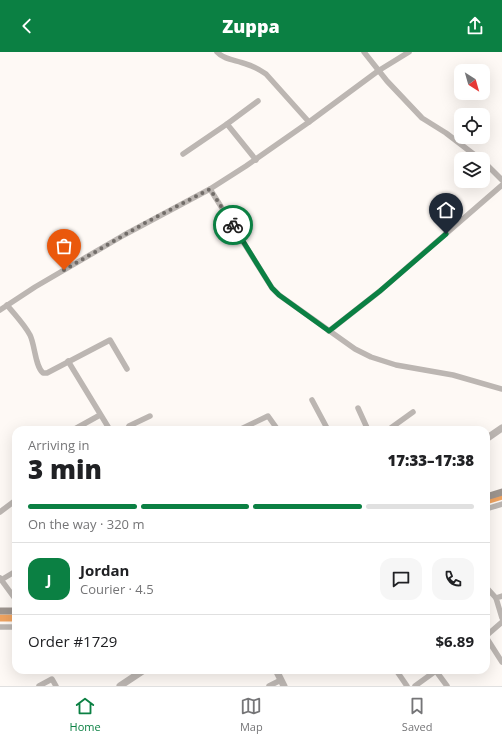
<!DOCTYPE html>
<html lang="en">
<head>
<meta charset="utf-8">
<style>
	body { margin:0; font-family:"Open Sans",sans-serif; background:#f6f6f6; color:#202124; height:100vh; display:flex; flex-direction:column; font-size:15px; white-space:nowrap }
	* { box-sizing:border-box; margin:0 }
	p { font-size:13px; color:#757577 }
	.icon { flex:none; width:22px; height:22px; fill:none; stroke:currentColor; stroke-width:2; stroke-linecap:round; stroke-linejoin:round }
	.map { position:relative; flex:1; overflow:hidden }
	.drawer { position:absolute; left:12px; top:374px; width:478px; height:248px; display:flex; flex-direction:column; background:#fff; border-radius:12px; box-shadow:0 4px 16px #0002 }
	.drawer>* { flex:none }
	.needle { width:26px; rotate:143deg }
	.buttons { position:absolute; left:454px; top:12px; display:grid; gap:8px }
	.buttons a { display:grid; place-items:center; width:36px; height:36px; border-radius:8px; background:#fff; box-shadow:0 4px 16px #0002; font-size:20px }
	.pin { position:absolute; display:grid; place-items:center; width:34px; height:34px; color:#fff; margin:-41px -17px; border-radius:50% 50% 50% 0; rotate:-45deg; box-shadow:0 0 4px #0007 }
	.pin .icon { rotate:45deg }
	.courier { position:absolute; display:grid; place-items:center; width:40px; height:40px; margin:-20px; border:3px solid #0b8043; border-radius:50%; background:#fff; color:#222; box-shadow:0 1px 5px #0007 }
	.headline em { font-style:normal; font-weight:800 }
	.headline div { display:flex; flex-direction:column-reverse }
	.headline { display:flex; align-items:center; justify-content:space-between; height:68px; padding:0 16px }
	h1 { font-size:26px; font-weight:800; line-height:30px }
	.bar { display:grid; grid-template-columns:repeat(4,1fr); gap:6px 4px; align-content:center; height:48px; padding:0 16px }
	.bar i { height:5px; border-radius:3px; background:#e0e0e0 }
	.bar .on { background:#0b8043 }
	.bar p { grid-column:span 4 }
	.line { display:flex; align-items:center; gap:10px; padding:0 16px; border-top:1px solid #e0e0e0 }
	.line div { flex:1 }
	.round { display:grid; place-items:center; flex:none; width:42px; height:42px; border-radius:12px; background:#f6f6f6 }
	header { display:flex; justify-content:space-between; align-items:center; height:52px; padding:0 16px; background:#0b8043; color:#fff; font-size:18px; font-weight:800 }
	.menu { display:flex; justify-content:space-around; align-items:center; height:56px; border-top:1px solid #e0e0e0; background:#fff; font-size:11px; color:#757577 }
	.menu a { display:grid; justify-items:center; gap:2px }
	.menu .on { color:#0b8043 }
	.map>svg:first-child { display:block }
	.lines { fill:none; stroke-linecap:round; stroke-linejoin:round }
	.canal { stroke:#efa361; stroke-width:7 }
	.minor { stroke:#bcb6b2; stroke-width:5.5 }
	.tertiary { stroke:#bcb6b2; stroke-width:7 }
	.secondary { stroke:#9d958f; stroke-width:7 }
	.done { stroke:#726d69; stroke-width:4; stroke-dasharray:0 7.2 }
	.route { stroke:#0b8043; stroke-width:5 }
</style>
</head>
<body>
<header><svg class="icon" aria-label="back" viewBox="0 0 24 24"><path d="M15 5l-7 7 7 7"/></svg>Zuppa<svg class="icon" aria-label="share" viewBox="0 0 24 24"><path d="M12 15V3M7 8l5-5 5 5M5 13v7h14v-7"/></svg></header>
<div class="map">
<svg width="502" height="634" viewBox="0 0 502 634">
	<rect width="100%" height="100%" fill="#fef9f5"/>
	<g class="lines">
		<!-- canal -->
		<g class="canal">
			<polyline points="486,449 502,444"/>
			<polyline points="0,566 16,566"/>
		</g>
		<!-- minor -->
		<g class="minor">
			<path d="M217 0C224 8 237 8 246 12 254 14 260 18 266 22L309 70"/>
			<polyline points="364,0 387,29 422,66 446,81 480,107"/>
			<polyline points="227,72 258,49"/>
			<polyline points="183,102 227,72 256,108"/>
			<polyline points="483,109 502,128"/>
			<polyline points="210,137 272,236 279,243 355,297 371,305 396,313 453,323 502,337"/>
			<path d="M7 253C15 263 24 272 30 283 35 293 35 314 43 321H47L110 288 127 317"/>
			<polyline points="0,258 35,235 124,183 210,137 246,114 309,70 378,19 409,0"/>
			<polyline points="329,279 380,239 502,133"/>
			<polyline points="68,309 110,378"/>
			<polyline points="312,348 328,378"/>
			<polyline points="358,356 368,378"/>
			<polyline points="241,377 268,364 278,378"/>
			<polyline points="73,378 100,363"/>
			<polyline points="127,378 129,374 150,364"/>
			<polyline points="388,378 413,360"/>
			<polyline points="486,457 502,452"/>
			<polyline points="0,460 16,448"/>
			<polyline points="0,526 16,548"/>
			<polyline points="1,528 16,519"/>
			<polyline points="486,535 496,546"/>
			<polyline points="502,544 496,546 502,566"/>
			<polyline points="0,575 16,575"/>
			<polyline points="486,584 502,570"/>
			<polyline points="486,585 502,610"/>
			<polyline points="396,618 407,634"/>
			<polyline points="436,619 447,634"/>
			<polyline points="39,634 52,627 56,634"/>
			<polyline points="269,634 281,628"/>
			<polyline points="415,634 437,618"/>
		</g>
		<!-- tertiary -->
		<g class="tertiary">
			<polyline points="486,387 502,376"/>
			<polyline points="276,618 284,634"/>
			<polyline points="120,634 144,618"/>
		</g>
		<!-- secondary -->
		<g class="secondary">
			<polyline points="486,445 502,440"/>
			<polyline points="0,559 16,559"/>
		</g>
	</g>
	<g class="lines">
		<!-- done -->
		<polyline class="done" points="64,218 145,171 210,137 233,173"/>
		<!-- route -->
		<polyline class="route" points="233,173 272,236 279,243 329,279 380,239 446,182"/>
	</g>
</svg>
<div class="buttons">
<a><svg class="needle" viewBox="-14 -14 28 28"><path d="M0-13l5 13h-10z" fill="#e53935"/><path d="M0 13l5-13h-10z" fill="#757577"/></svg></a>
<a><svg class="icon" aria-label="locate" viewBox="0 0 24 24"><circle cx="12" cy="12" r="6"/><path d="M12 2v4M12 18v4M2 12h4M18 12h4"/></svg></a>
<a><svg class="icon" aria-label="layers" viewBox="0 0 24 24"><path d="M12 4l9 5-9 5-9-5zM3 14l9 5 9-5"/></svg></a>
</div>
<div class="pin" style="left:64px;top:218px;background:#ea580c"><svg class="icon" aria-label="bag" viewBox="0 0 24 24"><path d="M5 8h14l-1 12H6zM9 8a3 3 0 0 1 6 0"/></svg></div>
<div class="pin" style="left:446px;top:182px;background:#1f2937"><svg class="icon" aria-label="home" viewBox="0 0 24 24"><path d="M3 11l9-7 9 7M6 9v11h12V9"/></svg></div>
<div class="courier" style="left:233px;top:173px"><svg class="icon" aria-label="bike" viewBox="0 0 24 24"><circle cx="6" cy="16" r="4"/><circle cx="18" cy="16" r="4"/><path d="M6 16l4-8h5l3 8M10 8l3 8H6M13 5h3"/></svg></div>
<section class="drawer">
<div class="headline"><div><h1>3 min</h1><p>Arriving in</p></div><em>17:33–17:38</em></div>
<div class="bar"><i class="on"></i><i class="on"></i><i class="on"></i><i></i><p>On the way · 320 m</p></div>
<div class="line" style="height:72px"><b class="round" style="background:#0b8043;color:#fff">J</b><div><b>Jordan</b><p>Courier · 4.5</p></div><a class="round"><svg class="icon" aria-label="chat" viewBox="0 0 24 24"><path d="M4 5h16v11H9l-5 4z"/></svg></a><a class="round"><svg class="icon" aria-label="phone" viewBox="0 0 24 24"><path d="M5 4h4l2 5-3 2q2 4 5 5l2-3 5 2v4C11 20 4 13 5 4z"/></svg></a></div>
<div class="line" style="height:52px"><div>Order #1729</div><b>$6.89</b></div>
</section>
</div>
<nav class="menu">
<a class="on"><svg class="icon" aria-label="home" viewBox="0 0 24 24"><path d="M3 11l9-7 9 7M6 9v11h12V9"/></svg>Home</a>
<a><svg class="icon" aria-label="map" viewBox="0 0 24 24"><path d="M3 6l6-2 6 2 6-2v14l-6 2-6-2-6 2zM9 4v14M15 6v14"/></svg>Map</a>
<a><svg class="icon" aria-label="saved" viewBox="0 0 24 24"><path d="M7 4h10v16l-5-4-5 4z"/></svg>Saved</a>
</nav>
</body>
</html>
